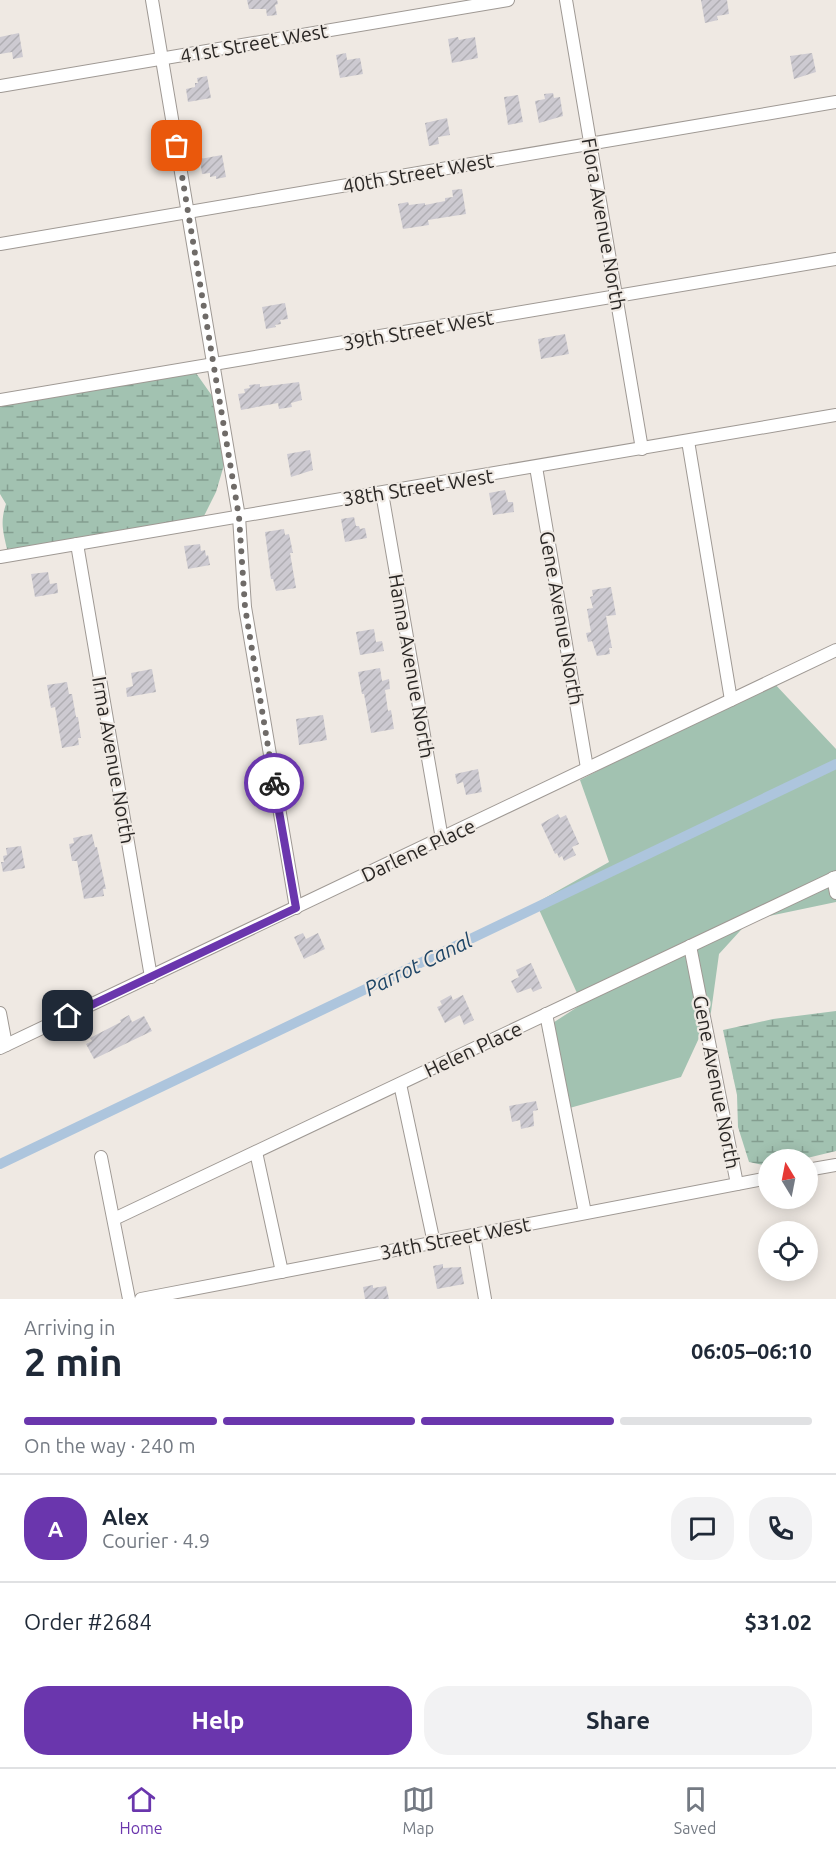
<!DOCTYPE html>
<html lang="en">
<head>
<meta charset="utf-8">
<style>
	body { margin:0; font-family:Ubuntu,sans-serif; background:#f2f2f3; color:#1f2937; height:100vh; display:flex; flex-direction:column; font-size:22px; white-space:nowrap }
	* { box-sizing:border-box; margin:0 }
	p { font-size:20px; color:#747a83 }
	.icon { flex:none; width:33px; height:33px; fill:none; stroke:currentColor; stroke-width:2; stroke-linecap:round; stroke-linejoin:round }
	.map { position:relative; height:1299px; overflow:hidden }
	.details { display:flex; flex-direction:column; background:#fff; flex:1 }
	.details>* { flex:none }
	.needle { width:39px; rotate:350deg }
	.buttons { position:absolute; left:758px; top:1149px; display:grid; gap:12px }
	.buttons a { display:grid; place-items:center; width:60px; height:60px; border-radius:50%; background:#fff; box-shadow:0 3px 15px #0003; font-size:30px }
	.pin { position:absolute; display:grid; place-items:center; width:51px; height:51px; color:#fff; margin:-26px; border-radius:12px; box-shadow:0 3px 9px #0006 }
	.courier { position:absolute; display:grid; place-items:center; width:60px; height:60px; margin:-30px; border:4px solid #6a36ad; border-radius:50%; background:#fff; color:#222; box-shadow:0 2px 8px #0007 }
	.overview em { font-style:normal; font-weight:600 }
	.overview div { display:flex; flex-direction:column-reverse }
	.overview { display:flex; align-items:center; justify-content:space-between; height:102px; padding:0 24px }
	h1 { font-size:39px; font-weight:600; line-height:45px }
	.bar { display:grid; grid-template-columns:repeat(4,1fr); gap:9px 6px; align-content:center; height:72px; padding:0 24px }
	.bar i { height:8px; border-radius:4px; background:#e0e1e3 }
	.bar .active { background:#6a36ad }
	.bar p { grid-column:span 4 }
	.line { display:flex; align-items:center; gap:15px; padding:0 24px; border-top:2px solid #e0e1e3 }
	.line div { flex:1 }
	.round { display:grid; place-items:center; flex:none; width:63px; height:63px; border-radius:24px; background:#f2f2f3 }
	.button { display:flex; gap:12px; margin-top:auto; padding:12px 24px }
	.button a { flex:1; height:69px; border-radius:24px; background:#6a36ad; color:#fff; font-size:24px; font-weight:600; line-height:69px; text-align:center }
	.button a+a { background:#f2f2f3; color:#1f2937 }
	.tabs { display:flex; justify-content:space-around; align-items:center; height:84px; border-top:2px solid #e0e1e3; background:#fff; font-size:16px; color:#747a83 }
	.tabs a { display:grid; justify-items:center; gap:3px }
	.tabs .active { color:#6a36ad }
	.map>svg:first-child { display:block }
	.green { fill:#a2c2b1 }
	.wetland { fill:url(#wetland-marsh) }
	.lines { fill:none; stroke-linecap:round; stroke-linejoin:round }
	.canal { stroke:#adc5dd; stroke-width:10 }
	.building { fill:url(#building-hatch) }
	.street-casing { stroke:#9f9994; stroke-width:14 }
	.street { stroke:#fff; stroke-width:12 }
	.done { stroke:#6f6b68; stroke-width:6; stroke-dasharray:0 10.8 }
	.route { stroke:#6a36ad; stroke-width:8 }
	.labels { text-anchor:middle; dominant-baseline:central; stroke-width:4.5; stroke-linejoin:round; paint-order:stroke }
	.street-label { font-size:20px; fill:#2a2725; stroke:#efe9e3 }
	.water-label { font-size:21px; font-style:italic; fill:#1e4566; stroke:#efe9e3 }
</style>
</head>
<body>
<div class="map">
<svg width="836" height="1299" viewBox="0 0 836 1299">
	<defs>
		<pattern id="wetland-marsh" width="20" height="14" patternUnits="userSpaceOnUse" patternTransform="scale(1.5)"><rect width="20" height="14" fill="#a2c2b1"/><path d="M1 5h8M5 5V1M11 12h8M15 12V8" fill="none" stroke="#849e90"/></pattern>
		<pattern id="building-hatch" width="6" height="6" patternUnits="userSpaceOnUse" patternTransform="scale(1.5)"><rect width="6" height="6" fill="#cdcad1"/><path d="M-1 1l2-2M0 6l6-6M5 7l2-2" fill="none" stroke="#b0aeb3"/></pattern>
	</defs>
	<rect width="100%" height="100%" fill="#efe9e3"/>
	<!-- green -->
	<polygon class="green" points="772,681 836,749 836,902 750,920 719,954 711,1012 681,1077 566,1109 542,1030 582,1004 536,903 609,862 580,780"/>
	<!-- wetland -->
	<g class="wetland">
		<path d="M191 366 215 400 224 465 216 492 200 524 85 540 7 549C3 531 0 522 6 504L0 494V395Z"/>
		<polygon points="836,1011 836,1151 803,1159 768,1160 768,1166 749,1162 738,1127 737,1095 723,1030 773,1019"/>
	</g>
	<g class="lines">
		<!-- canal -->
		<polyline class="canal" points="0,1164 836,764"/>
	</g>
	<!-- building -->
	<g class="building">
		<polygon points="247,0 277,0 278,4 275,5 277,15 267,16 266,9 249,9"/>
		<polygon points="701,0 727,0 729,14 717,16 718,20 705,23"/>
		<polygon points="19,33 23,57 13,59 12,52 0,54 0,37"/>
		<polygon points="458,37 459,40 475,37 478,58 452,63 448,39"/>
		<polygon points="346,53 347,60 360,58 363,74 340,78 336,55"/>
		<polygon points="812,53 816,72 794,79 790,56"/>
		<polygon points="207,76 211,98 188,102 186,89 195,87 195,83 198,83 197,78"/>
		<polygon points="553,93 554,98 560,97 563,116 539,123 535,101 545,99 544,94"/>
		<polygon points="518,95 523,122 508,125 504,97"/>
		<polygon points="447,118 450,135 438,137 439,144 429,146 425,123"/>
		<polygon points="222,155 226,177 216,179 216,176 210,177 210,173 202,174 200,159"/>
		<polygon points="462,189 466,214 428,220 429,225 403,229 398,204 408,202 409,205 425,203 425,205 445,201 445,198 453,197 452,190"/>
		<polygon points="285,303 288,319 280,320 281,324 275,325 276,327 266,329 262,307"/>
		<polygon points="565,334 569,354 541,359 538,339"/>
		<polygon points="299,382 302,400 291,403 292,407 279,409 278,403 241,410 238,394 245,393 244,389 250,388 249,385 260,384 260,387"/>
		<polygon points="310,450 313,470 291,477 287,454"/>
		<polygon points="505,490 508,502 513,502 514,512 493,515 489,493"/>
		<polygon points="354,517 356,526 359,526 360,529 365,528 367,538 345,542 341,519"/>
		<polygon points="284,529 285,535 289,534 293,553 290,553 296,588 276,591 273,579 271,579 265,532"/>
		<polygon points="200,544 201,551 205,550 206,556 208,555 210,565 188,569 184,546"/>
		<polygon points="48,572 50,584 57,583 58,593 35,597 31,574"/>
		<polygon points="611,587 616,615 606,616 612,648 609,648 610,654 597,656 592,641 588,642 586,633 591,632 587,609 593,608 590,597 593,596 592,590"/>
		<polygon points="374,629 376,642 382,641 384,651 360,655 356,632"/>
		<polygon points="380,668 382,681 389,679 390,689 385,690 388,711 391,710 394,729 371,733 364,694 362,694 358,672"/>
		<polygon points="152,669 156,692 127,697 126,688 133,686 131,673"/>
		<polygon points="67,682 69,694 72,694 76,717 78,717 81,738 78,738 79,745 62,748 55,707 51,708 47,685"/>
		<polygon points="323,715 327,740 299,745 296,719"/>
		<polygon points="478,769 482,792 466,795 463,782 457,784 455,774"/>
		<polygon points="558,814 560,818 566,815 579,844 572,847 576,855 564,861 562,856 559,858 557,853 555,854 541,824"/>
		<polygon points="92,834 95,847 97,847 106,889 103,889 104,896 84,899 77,861 72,861 69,844 74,843 73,838"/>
		<polygon points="21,846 25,868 3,872 1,862 4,862 3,856 7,855 6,848"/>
		<polygon points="303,933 306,939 318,933 325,949 304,959 294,937"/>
		<polygon points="531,963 542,988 533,992 531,988 517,993 511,981 519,977 516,970"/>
		<polygon points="451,995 453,1000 463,995 474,1020 464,1025 460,1015 445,1023 437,1007 442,1005 440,1001"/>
		<polygon points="129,1015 132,1022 144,1016 152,1031 94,1059 86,1044 92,1041 90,1038 121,1022 120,1020"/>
		<polygon points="536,1101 538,1110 533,1111 534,1126 521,1129 520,1120 512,1122 509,1106"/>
		<polygon points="443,1264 443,1268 461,1267 464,1284 437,1289 433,1266"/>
		<polygon points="373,1285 373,1288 386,1286 389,1299 365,1299 363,1287"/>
	</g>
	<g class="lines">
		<!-- street casing -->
		<g class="street-casing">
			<g id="street">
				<polyline points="152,0 239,517 245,607 296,908"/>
				<polyline points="566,0 642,449"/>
				<polyline points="0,86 508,0"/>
				<polyline points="0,244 836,102"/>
				<polyline points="0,400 836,259"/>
				<polyline points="688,441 731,700"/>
				<polyline points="536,467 587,768"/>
				<polyline points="382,493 442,839"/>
				<polyline points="77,544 151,977"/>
				<polyline points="0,557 836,415"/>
				<polyline points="833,878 836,893"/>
				<polyline points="690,946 737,1184"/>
				<polyline points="0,1013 6,1045"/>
				<polyline points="546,1014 585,1213"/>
				<polyline points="0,1048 836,650"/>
				<polyline points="400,1084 434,1243"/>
				<polyline points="256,1152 282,1272"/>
				<polyline points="101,1157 129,1299"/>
				<polyline points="807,1170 836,1165"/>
				<polyline points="114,1219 836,877"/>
				<polyline points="474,1235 485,1299"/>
				<polyline points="141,1299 768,1178"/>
			</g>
		</g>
		<!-- street -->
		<use href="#street" class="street"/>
	</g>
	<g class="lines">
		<!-- done -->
		<polyline class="done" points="177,146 239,517 245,607 274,783"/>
		<!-- route -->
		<polyline class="route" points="68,1016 296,908 274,783"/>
	</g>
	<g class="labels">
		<!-- street labels -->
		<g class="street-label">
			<text transform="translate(254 43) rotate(-10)">41st Street West</text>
			<text transform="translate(418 173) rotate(-10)">40th Street West</text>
			<text transform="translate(604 224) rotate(80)">Flora Avenue North</text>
			<text transform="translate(418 330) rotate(-10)">39th Street West</text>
			<text transform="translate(418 487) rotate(-9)">38th Street West</text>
			<text transform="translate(562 618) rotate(80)">Gene Avenue North</text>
			<text transform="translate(412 666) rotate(80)">Hanna Avenue North</text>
			<text transform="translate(114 760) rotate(80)">Irma Avenue North</text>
			<text transform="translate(418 850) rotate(-25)">Darlene Place</text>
			<text transform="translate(473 1049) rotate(-25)">Helen Place</text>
			<text transform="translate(717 1082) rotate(79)">Gene Avenue North</text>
			<text transform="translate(455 1238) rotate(-11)">34th Street West</text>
		</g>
		<!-- water labels -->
		<g class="water-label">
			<text transform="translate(418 964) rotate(-26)">Parrot Canal</text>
		</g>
	</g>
</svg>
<div class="buttons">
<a><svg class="needle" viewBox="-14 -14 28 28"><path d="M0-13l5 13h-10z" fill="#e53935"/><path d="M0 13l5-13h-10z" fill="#747a83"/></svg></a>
<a><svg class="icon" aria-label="locate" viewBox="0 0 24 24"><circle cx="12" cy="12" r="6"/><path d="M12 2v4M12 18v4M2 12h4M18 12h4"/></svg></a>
</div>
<div class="pin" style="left:177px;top:146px;background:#ea580c"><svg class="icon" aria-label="bag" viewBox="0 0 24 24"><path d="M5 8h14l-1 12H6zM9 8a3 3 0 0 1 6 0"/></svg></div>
<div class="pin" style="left:68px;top:1016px;background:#1f2937"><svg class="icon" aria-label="home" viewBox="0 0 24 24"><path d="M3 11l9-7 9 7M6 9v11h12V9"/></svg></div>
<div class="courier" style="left:274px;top:783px"><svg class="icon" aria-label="bike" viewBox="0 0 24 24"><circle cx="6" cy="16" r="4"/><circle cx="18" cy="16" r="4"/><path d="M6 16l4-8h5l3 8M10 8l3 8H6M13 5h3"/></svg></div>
</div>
<section class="details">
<div class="overview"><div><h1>2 min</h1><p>Arriving in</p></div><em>06:05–06:10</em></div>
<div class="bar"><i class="active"></i><i class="active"></i><i class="active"></i><i></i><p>On the way · 240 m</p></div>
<div class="line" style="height:108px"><b class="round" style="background:#6a36ad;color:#fff">A</b><div><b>Alex</b><p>Courier · 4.9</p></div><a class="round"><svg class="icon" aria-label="chat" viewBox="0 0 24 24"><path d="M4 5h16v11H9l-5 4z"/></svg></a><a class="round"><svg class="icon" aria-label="phone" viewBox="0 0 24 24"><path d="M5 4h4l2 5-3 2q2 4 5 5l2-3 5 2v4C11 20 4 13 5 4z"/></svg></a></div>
<div class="line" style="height:78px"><div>Order #2684</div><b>$31.02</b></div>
<div class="button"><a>Help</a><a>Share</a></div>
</section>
<nav class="tabs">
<a class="active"><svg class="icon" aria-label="home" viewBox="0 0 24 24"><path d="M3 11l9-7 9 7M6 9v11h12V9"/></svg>Home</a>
<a><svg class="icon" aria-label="map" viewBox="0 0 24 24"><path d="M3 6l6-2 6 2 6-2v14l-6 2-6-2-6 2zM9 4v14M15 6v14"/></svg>Map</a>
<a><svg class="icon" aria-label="saved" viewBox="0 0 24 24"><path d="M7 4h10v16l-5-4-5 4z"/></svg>Saved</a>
</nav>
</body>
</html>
